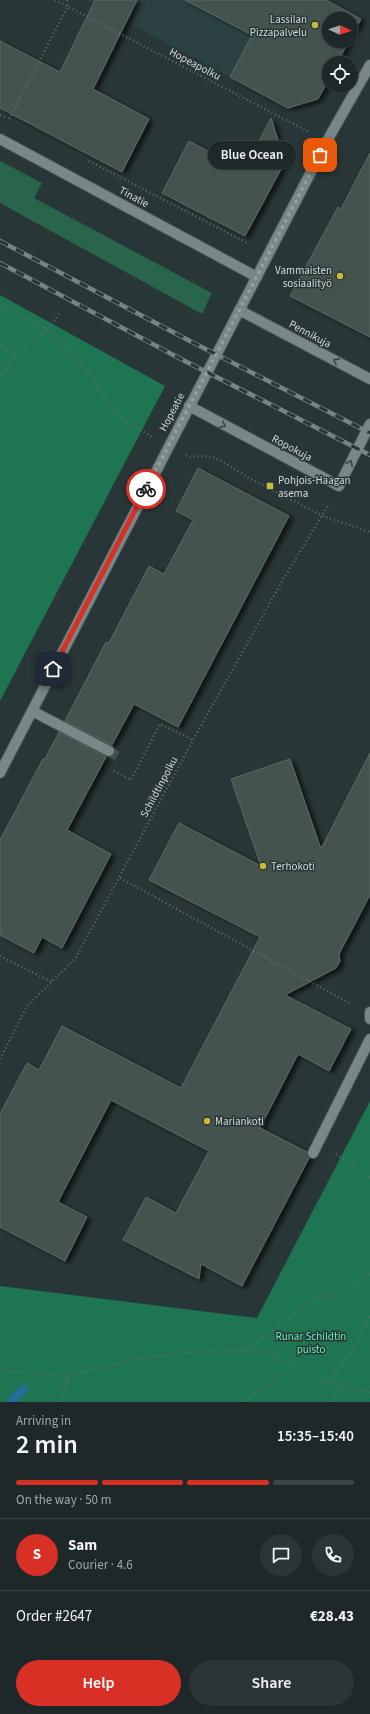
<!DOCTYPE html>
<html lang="en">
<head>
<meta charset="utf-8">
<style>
	body { margin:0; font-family:"Source Sans 3",sans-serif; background:#2c3435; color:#f1f3f6; height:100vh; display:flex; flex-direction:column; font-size:15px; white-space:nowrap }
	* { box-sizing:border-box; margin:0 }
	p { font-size:13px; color:#a1a6a8 }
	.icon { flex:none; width:22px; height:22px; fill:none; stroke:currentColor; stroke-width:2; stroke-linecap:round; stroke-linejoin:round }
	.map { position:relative; height:1402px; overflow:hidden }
	.panel { display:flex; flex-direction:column; background:#1f2829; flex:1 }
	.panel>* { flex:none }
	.needle { width:26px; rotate:94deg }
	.controls { position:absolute; left:322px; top:12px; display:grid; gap:8px }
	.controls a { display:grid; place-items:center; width:36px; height:36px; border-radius:50%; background:#1f2829; box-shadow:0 1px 3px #0004,0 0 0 1px #3c4446; font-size:20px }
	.pin { position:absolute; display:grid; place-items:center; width:34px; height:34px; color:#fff; margin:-17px; border-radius:8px; box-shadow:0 2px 6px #0006 }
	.courier { position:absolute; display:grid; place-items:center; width:40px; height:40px; margin:-20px; border:3px solid #d93025; border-radius:50%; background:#fff; color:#222; box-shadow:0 1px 5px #0007 }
	.bubble { position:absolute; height:28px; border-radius:14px; background:#1f2829; box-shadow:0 1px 3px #0004,0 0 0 1px #3c4446; font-size:13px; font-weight:600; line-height:28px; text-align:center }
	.head em { font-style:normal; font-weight:600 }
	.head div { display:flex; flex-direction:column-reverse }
	.head { display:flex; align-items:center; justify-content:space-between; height:68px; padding:0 16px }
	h1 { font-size:26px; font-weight:600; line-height:30px }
	.bar { display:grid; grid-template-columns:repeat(4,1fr); gap:6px 4px; align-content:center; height:48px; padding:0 16px }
	.bar i { height:5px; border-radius:3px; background:#3c4446 }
	.bar .active { background:#d93025 }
	.bar p { grid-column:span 4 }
	.line { display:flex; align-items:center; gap:10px; padding:0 16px; border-top:1px solid #3c4446 }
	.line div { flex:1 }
	.round { display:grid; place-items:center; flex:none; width:42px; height:42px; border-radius:21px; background:#2c3435 }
	.cta { display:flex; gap:8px; margin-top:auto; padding:8px 16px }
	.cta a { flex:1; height:46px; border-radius:24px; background:#d93025; color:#fff; font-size:16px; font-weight:600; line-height:46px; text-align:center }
	.cta a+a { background:#2c3435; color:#f1f3f6 }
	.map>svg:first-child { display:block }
	.built { fill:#2b4142 }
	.green { fill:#29654a }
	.forest { fill:#1e7551 }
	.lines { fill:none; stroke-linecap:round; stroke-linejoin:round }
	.stream { stroke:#256e9a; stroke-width:9 }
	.building { fill:#455350; stroke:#5c6966; filter:url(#shadow) }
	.minor-tunnel { stroke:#424e4f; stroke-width:10; stroke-dasharray:10 5; stroke-linecap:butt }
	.minor-casing { stroke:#465152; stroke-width:12 }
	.path { stroke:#606c6c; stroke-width:2.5; stroke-dasharray:1 3; stroke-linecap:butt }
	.minor { stroke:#788788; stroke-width:10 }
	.rail-casing { stroke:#788383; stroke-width:4.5 }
	.rail { stroke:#293637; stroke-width:3; stroke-dasharray:9; stroke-linecap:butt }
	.oneway { stroke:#394647 }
	.done { stroke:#969fa0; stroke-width:4; stroke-dasharray:0 7.2 }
	.route { stroke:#d93025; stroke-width:5 }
	.poi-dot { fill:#c8bb3b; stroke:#293637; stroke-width:1.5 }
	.labels { text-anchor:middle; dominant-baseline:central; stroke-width:3; stroke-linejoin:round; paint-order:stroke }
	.poi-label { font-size:11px; fill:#d0d8d8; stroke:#293637; text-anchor:start }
	.street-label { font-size:11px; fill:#d0d8d8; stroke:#293637 }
	.park-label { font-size:11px; fill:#63f3b4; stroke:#293637 }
</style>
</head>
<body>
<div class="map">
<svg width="370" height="1402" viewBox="0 0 370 1402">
	<defs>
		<filter id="shadow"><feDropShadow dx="4.5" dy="2.5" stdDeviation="2" flood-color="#0009"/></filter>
	</defs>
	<rect width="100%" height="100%" fill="#293637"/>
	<!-- built -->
	<polygon class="built" points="86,0 326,0 361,19 351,37 351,19 329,19 329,41 349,41 337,63 329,63 329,79 318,99 288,108"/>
	<!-- green -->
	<polygon class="green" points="0,161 42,183 34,198 212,293 202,314 0,203"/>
	<!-- forest -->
	<g class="forest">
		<polygon points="0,295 165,386 0,701"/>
		<polygon points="370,1101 370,1402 0,1402 0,1286 257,1318"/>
	</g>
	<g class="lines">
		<!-- stream -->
		<polyline class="stream" points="11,1402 23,1389"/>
	</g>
	<!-- building -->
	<g class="building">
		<polygon points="95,0 137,0 93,89 149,119 122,172 0,108 0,41 60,72"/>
		<polygon points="185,0 326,0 361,19 351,37 351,19 329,19 329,41 349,41 337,63 329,63 329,79 318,99 288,108 230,77 252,35"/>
		<polygon points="271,118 285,162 245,236 162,193 189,141 244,170"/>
		<polygon points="370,153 370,337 290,296 338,207 341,209"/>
		<polygon points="198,468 289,516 178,727 134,704 112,745 65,721 106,642 109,643 149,566 164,574 193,520 176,511"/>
		<polygon points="59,732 106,757 67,830 111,854 62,948 42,937 34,953 0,935 0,840 43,759 45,759"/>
		<polygon points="370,753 370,895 339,954 340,961 336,968 285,995 351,1029 329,1071 298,1054 260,1128 307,1152 309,1158 242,1286 201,1264 199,1279 123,1240 146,1197 176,1213 209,1151 111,1100 58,1202 87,1217 65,1261 0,1227 0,1114 27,1063 39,1070 62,1026 181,1088 260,937 149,880 179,823 261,866 231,779 290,759 321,849"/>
	</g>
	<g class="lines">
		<!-- minor-tunnel -->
		<polyline class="minor-tunnel" points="109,751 117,756"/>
		<!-- minor casing -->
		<g class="minor-casing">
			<g id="minor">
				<polyline points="0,139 257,277"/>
				<polyline points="239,310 370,379"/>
				<polyline points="189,406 339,486 370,424"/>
				<polyline points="32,711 109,751"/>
				<polyline points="0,773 327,141 370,65"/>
				<polyline points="370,1012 370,1019"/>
				<polyline points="313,1153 370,1039"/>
			</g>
		</g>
		<!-- path -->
		<g class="path">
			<polyline points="55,0 309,132"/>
			<polyline points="0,115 7,118"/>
			<polyline points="9,119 68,6 67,0"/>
			<polyline points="89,161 249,244"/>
			<polyline points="0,305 48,329 87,370 115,413 152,437"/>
			<polyline points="0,346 17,354"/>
			<polyline points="0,379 17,354 48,329 59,314"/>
			<polyline points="186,455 190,457 209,456 220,460 249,478 323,516 370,532"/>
			<polyline points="114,771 131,780 160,724 193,740"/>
			<polyline points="120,878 351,1004"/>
			<polyline points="0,956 52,982"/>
			<polyline points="0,1059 27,1006 75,959 193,740 284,578 329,504"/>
			<polyline points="336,1154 370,1178"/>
			<polyline points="243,1351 314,1301 361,1281 370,1274"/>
			<polyline points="0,1371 68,1376 141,1358 217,1350 264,1352 329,1382 370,1392"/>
			<polyline points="329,1382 357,1342 370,1315"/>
			<polyline points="61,1402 68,1376"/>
			<polyline points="241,1402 295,1367"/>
			<polyline points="334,1402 339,1383"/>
		</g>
		<!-- minor -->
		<use href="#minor" class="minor"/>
		<!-- rail casing -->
		<g class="rail-casing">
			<g id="rail">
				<polyline points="0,241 188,340 370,433"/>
				<polyline points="0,263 179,358 370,455"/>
			</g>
		</g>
		<!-- rail -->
		<use href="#rail" class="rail"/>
	</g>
	<!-- one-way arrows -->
	<defs><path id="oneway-chevron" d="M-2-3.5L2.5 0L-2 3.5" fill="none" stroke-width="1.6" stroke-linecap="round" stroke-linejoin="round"/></defs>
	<g class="oneway">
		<use href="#oneway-chevron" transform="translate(336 361) rotate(-152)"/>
		<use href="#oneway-chevron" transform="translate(223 425) rotate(28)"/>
		<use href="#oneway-chevron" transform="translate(350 463) rotate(-63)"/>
	</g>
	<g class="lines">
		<!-- done -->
		<polyline class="done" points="146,489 320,155"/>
		<!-- route -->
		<polyline class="route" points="53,669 146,489"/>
	</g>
	<!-- markers -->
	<g class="poi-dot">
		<circle cx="315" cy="25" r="4"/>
		<circle cx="340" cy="276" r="4"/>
		<rect x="266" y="482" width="8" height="8" rx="2"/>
		<circle cx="263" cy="866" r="4"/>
		<circle cx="207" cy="1121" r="4"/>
	</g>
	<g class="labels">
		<!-- poi labels -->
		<g class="poi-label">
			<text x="307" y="19" text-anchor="end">Lassilan<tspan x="307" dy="13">Pizzapalvelu</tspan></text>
			<text x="332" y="270" text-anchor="end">Vammaisten<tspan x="332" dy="13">sosiaalityö</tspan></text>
			<text x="278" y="480">Pohjois-Haagan<tspan x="278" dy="13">asema</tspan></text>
			<text x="271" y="866">Terhokoti</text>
			<text x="215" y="1121">Mariankoti</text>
		</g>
		<!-- street labels -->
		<g class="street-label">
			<text transform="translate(195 64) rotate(28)">Hopeapolku</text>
			<text transform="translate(134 197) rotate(28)">Tinatie</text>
			<text transform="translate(310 334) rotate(28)">Pennikuja</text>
			<text transform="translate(172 412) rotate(-62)">Hopeatie</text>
			<text transform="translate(292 448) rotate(28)">Ropokuja</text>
			<text transform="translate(159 787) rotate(-62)">Schildtinpolku</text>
		</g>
		<!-- park labels -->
		<g class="park-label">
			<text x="311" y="1336">Runar Schildtin<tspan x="311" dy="13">puisto</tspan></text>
		</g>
	</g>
</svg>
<div class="controls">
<a><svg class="needle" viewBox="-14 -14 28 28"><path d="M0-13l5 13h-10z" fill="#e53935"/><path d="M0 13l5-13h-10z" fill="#a1a6a8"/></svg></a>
<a><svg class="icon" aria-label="locate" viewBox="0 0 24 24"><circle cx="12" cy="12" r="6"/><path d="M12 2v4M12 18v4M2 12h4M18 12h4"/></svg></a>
</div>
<div class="pin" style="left:320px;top:155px;background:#ea580c"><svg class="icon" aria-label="bag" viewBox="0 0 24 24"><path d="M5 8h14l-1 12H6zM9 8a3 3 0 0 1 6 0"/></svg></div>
<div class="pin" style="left:53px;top:669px;background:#1f2937"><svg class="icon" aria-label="home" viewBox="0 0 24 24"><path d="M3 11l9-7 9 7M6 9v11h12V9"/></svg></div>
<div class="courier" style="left:146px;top:489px"><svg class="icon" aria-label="bike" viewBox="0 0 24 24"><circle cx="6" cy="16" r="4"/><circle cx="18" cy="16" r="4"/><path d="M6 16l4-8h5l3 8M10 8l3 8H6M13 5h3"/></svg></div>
<div class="bubble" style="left:208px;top:141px;width:88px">Blue Ocean</div>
</div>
<section class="panel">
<div class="head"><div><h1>2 min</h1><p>Arriving in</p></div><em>15:35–15:40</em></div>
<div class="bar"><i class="active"></i><i class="active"></i><i class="active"></i><i></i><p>On the way · 50 m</p></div>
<div class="line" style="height:72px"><b class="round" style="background:#d93025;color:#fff">S</b><div><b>Sam</b><p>Courier · 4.6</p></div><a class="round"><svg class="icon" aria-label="chat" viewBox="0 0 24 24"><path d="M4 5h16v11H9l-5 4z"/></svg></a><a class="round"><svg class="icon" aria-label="phone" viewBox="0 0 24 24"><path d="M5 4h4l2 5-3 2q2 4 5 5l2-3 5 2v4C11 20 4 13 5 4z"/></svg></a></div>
<div class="line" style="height:52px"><div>Order #2647</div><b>€28.43</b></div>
<div class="cta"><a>Help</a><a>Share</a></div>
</section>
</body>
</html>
